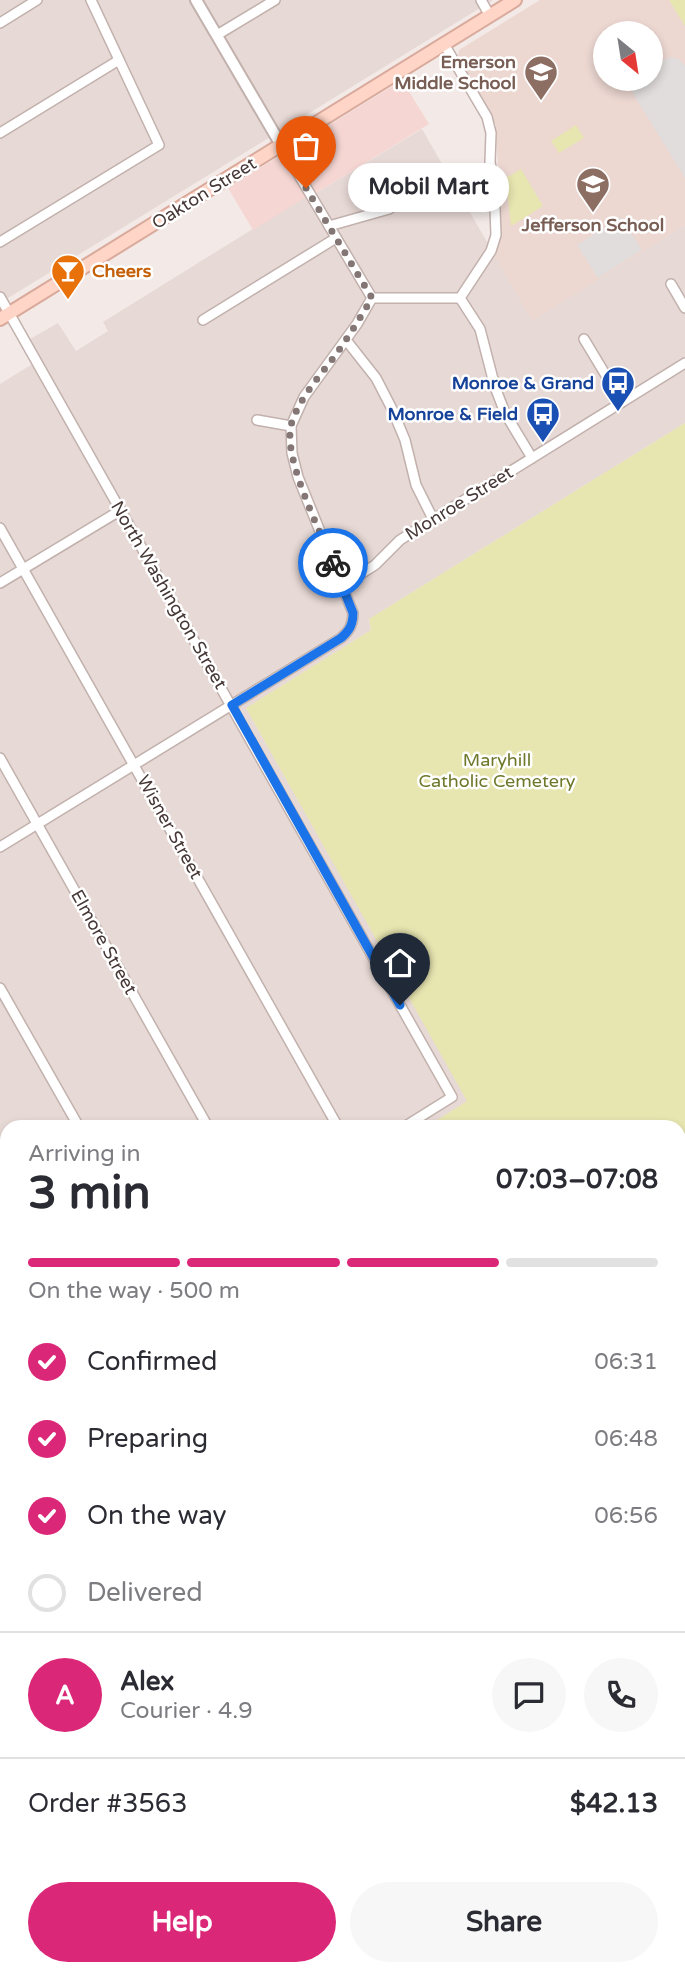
<!DOCTYPE html>
<html lang="en">
<head>
<meta charset="utf-8">
<style>
	body { margin:0; font-family:"Varela Round",sans-serif; background:#f7f7f7; color:#2b2b33; height:100vh; display:flex; flex-direction:column; font-size:26px; white-space:nowrap }
	* { box-sizing:border-box; margin:0 }
	p { font-size:23px; color:#7c7c81 }
	.icon { flex:none; width:38px; height:38px; fill:none; stroke:currentColor; stroke-width:2; stroke-linecap:round; stroke-linejoin:round }
	.map { position:relative; flex:1; overflow:hidden }
	.side { position:absolute; left:0px; top:1120px; width:686px; height:856px; display:flex; flex-direction:column; background:#fff; border-radius:21px 21px 0 0; box-shadow:0 4px 10px #0003 }
	.side>* { flex:none }
	.needle { width:46px; rotate:150deg }
	.fabs { position:absolute; left:593px; top:21px; display:grid; gap:14px }
	.fabs a { display:grid; place-items:center; width:70px; height:70px; border-radius:50%; background:#fff; box-shadow:0 4px 10px #0003; font-size:35px }
	.pin { position:absolute; display:grid; place-items:center; width:60px; height:60px; color:#fff; margin:-72px -30px; border-radius:50% 50% 50% 0; rotate:-45deg; box-shadow:0 0 7px #0007 }
	.pin .icon { rotate:45deg }
	.courier { position:absolute; display:grid; place-items:center; width:70px; height:70px; margin:-35px; border:5px solid #1a73e8; border-radius:50%; background:#fff; color:#222; box-shadow:0 2px 9px #0007 }
	.bubble { position:absolute; height:49px; border-radius:24px; background:#fff; box-shadow:0 4px 10px #0003; font-size:23px; font-weight:700; line-height:49px; text-align:center }
	.headline em { font-style:normal; font-weight:700 }
	.headline div { display:flex; flex-direction:column-reverse }
	.headline { display:flex; align-items:center; justify-content:space-between; height:119px; padding:0 28px }
	h1 { font-size:46px; font-weight:700; line-height:52px }
	.bar { display:grid; grid-template-columns:repeat(4,1fr); gap:10px 7px; align-content:center; height:84px; padding:0 28px }
	.bar i { height:9px; border-radius:5px; background:#e1e1e2 }
	.bar .current { background:#db2777 }
	.bar p { grid-column:span 4 }
	.line { display:flex; align-items:center; gap:18px; padding:0 28px; border-top:2px solid #e1e1e2 }
	.line div { flex:1 }
	.round { display:grid; place-items:center; flex:none; width:74px; height:74px; border-radius:37px; background:#f7f7f7 }
	ol { padding:0 28px; list-style:none }
	li { display:flex; align-items:center; gap:21px; height:77px }
	li p { margin-inline-start:auto }
	li .icon { padding:7px; border-radius:50%; background:#db2777; color:#fff; stroke-width:4 }
	li:last-child { color:#7c7c81 }
	li i { width:38px; height:38px; border:4px solid #e1e1e2; border-radius:50% }
	.button { display:flex; gap:14px; margin-top:auto; padding:14px 28px }
	.button a { flex:1; height:80px; border-radius:42px; background:#db2777; color:#fff; font-size:28px; font-weight:700; line-height:80px; text-align:center }
	.button a+a { background:#f7f7f7; color:#2b2b33 }
	.map>svg:first-child { display:block }
	.residential { fill:#e7d9d5 }
	.commercial { fill:#f5d6d3 }
	.education { fill:#ecd7d1; fill-rule:evenodd }
	.green { fill:#e7e5b0 }
	.parking { fill:#e1dddc }
	.lines { fill:none; stroke-linecap:round; stroke-linejoin:round }
	.minor-casing { stroke:#c2b1ad; stroke-width:12 }
	.tertiary-casing { stroke:#c2b1ad; stroke-width:14 }
	.secondary-casing { stroke:#d9aa9c; stroke-width:16 }
	.primary-casing { stroke:#e28066; stroke-width:18 }
	.minor { stroke:#fff; stroke-width:9 }
	.tertiary { stroke:#fff; stroke-width:10 }
	.secondary { stroke:#fed5c7; stroke-width:12 }
	.primary { stroke:#fdae97; stroke-width:14 }
	.done { stroke:#837674; stroke-width:7; stroke-dasharray:0 12.6 }
	.route { stroke:#1a73e8; stroke-width:9 }
	.labels { text-anchor:middle; dominant-baseline:central; stroke-width:5; stroke-linejoin:round; paint-order:stroke }
	.education-label { font-size:18px; font-weight:bold; fill:#785e54; stroke:#fff; text-anchor:end }
	.street-label { font-size:18px; fill:#463836; stroke:#fff }
	.food-label { font-size:18px; font-weight:bold; fill:#c56008; stroke:#fff; text-anchor:start }
	.transit-label { font-size:18px; font-weight:bold; fill:#164399; stroke:#fff; text-anchor:end }
	.park-label { font-size:18px; fill:#6e782a; stroke:#fff }
</style>
</head>
<body>
<div class="map">
<svg width="685" height="1975" viewBox="0 0 685 1975">
	<rect width="100%" height="100%" fill="#f3eae7"/>
	<!-- residential -->
	<g class="residential">
		<polygon points="0,0 493,0 0,303"/>
		<polygon points="422,129 532,320 685,225 685,423 369,619 371,630 246,708 468,1101 426,1127 7,1127 7,1353 0,1350 0,384 34,363 23,343 58,323 76,351 108,331 103,322 309,194 311,196"/>
		<polygon points="0,1440 7,1442 7,1905 0,1909"/>
		<polygon points="679,1761 685,1771 685,1975 290,1975 287,1969 679,1969"/>
	</g>
	<!-- commercial -->
	<g class="commercial">
		<polygon points="402,80 429,124 311,196 309,195 253,230 228,188"/>
		<polygon points="0,1381 7,1384 7,1442 0,1440"/>
	</g>
	<!-- education -->
	<path class="education" d="M540 0H685V225L532 321 495 256 501 237 496 125 458 56 459 50ZM606 33H651V79H606Z"/>
	<!-- green -->
	<g class="green">
		<polygon points="669,0 685,0 685,26"/>
		<polygon points="576,125 584,138 559,153 551,141"/>
		<polygon points="521,169 543,206 511,226 506,178"/>
		<polygon points="685,423 685,1700 679,1697 679,1127 426,1127 467,1101 246,708 371,630 369,619"/>
		<polygon points="0,1565 7,1578 7,1632 0,1637"/>
		<polygon points="7,1905 7,1969 287,1969 290,1975 0,1975 0,1909"/>
	</g>
	<!-- parking -->
	<g class="parking">
		<polygon points="670,57 679,59 685,66 685,178 632,92 631,87 635,79 651,79 651,67"/>
		<polygon points="621,217 642,250 598,278 577,245"/>
	</g>
	<g class="lines">
		<!-- minor casing -->
		<g class="minor-casing">
			<g id="minor">
				<polyline points="481,0 490,16"/>
				<polyline points="0,23 37,0"/>
				<polyline points="217,35 275,0"/>
				<polyline points="0,133 119,60"/>
				<polyline points="281,145 372,298"/>
				<polyline points="329,226 389,209 402,201"/>
				<polyline points="0,242 159,145 91,0"/>
				<polyline points="671,284 685,308"/>
				<polyline points="0,297 452,1097 404,1127"/>
				<polyline points="372,298 460,298 491,251 496,235 494,184 490,162 491,133 487,117 444,44"/>
				<polyline points="460,298 480,329 495,387 505,413 532,458"/>
				<polyline points="203,320 336,238"/>
				<polyline points="584,339 622,402"/>
				<polyline points="346,340 376,378 392,409 405,440 416,485 433,519"/>
				<polyline points="257,420 291,426"/>
				<polyline points="0,528 338,1127"/>
				<polyline points="0,583 121,510"/>
				<polyline points="342,586 375,565 400,540 685,363"/>
				<polyline points="0,758 208,1127"/>
				<path d="M0 847 341 638C349 631 353 625 353 613L298 477 292 453 291 426 304 397 357 324 372 298"/>
				<polyline points="0,988 79,1127"/>
				<polyline points="0,1219 7,1232"/>
				<polyline points="0,1447 7,1459"/>
				<polyline points="0,1642 7,1637"/>
				<polyline points="0,1679 7,1691"/>
				<polyline points="679,1751 685,1747"/>
				<polyline points="679,1763 685,1773"/>
				<polyline points="0,1904 7,1899"/>
				<polyline points="679,1964 685,1974"/>
				<polyline points="295,1969 299,1975"/>
				<polyline points="425,1969 429,1975"/>
				<polyline points="551,1969 555,1975"/>
				<polyline points="321,1975 331,1969"/>
			</g>
		</g>
		<!-- tertiary casing -->
		<g class="tertiary-casing">
			<g id="tertiary">
				<polyline points="196,0 281,145"/>
				<polyline points="0,1379 7,1374"/>
			</g>
		</g>
		<!-- secondary casing -->
		<g class="secondary-casing">
			<polyline id="secondary" points="0,319 515,0"/>
		</g>
		<!-- primary casing -->
		<g class="primary-casing">
			<g id="primary">
				<polyline points="0,1365 7,1368"/>
				<polyline points="679,1721 685,1724"/>
			</g>
		</g>
		<!-- minor -->
		<use href="#minor" class="minor"/>
		<!-- tertiary -->
		<use href="#tertiary" class="tertiary"/>
		<!-- secondary -->
		<use href="#secondary" class="secondary"/>
		<!-- primary -->
		<use href="#primary" class="primary"/>
	</g>
	<g class="lines">
		<!-- done -->
		<path class="done" d="M306 188 372 298C360 318 348 338 334 357 319 377 298 400 291 425 283 459 320 530 333 563"/>
		<!-- route -->
		<path class="route" d="M333 563 353 613C353 625 349 631 341 638L232 705 400 1005"/>
	</g>
	<!-- icons -->
	<defs>
		<g id="school-pin" transform="scale(1.75)"><path d="M0 17L-7.5 6A9.5 9.5 0 1 1 7.5 6Z" fill="#8d6e63" stroke="#fff"/><path d="M0-5L7-2L0 1L-7-2ZM-4 1L0 2.5L4 1V4Q0 6-4 4Z" fill="#fff"/></g>
		<g id="bar-pin" transform="scale(1.75)"><path d="M0 17L-7.5 6A9.5 9.5 0 1 1 7.5 6Z" fill="#e8710a" stroke="#fff"/><path d="M-6-5H6L.8 .8V4.5H3.5V6h-7V4.5H-.8V.8Z" fill="#fff"/></g>
		<g id="bus-pin" transform="scale(1.75)"><path d="M0 17L-7.5 6A9.5 9.5 0 1 1 7.5 6Z" fill="#1a4fb4" stroke="#fff"/><path d="M-5-6H5V4H4V6H2V4H-2V6H-4V4H-5ZM-3.5-4V0h7V-4ZM-3.5 1.2v1.5H-2V1.2ZM2 1.2v1.5H3.5V1.2Z" fill="#fff"/></g>
	</defs>
	<g fill-rule="evenodd">
		<use href="#school-pin" x="541" y="72"/>
		<use href="#school-pin" x="593" y="184"/>
		<use href="#bar-pin" x="68" y="271"/>
		<use href="#bus-pin" x="618" y="383"/>
		<use href="#bus-pin" x="543" y="414"/>
	</g>
	<g class="labels">
		<!-- education labels -->
		<g class="education-label">
			<text x="516" y="62">Emerson<tspan x="516" dy="21">Middle School</tspan></text>
			<text x="593" y="225" text-anchor="middle">Jefferson School</text>
		</g>
		<!-- street labels -->
		<g class="street-label">
			<text transform="translate(204 193) rotate(-32)">Oakton Street</text>
			<text transform="translate(459 503) rotate(-32)">Monroe Street</text>
			<text transform="translate(169 595) rotate(60)">North Washington Street</text>
			<text transform="translate(170 827) rotate(61)">Wisner Street</text>
			<text transform="translate(104 942) rotate(61)">Elmore Street</text>
		</g>
		<!-- food labels -->
		<g class="food-label">
			<text x="92" y="271">Cheers</text>
		</g>
		<!-- transit labels -->
		<g class="transit-label">
			<text x="594" y="383">Monroe &amp; Grand</text>
			<text x="518" y="414">Monroe &amp; Field</text>
		</g>
		<!-- park labels -->
		<g class="park-label">
			<text x="497" y="760">Maryhill<tspan x="497" dy="21">Catholic Cemetery</tspan></text>
		</g>
	</g>
</svg>
<div class="fabs">
<a><svg class="needle" viewBox="-14 -14 28 28"><path d="M0-13l5 13h-10z" fill="#e53935"/><path d="M0 13l5-13h-10z" fill="#7c7c81"/></svg></a>
</div>
<div class="pin" style="left:306px;top:188px;background:#ea580c"><svg class="icon" aria-label="bag" viewBox="0 0 24 24"><path d="M5 8h14l-1 12H6zM9 8a3 3 0 0 1 6 0"/></svg></div>
<div class="pin" style="left:400px;top:1005px;background:#1f2937"><svg class="icon" aria-label="home" viewBox="0 0 24 24"><path d="M3 11l9-7 9 7M6 9v11h12V9"/></svg></div>
<div class="courier" style="left:333px;top:563px"><svg class="icon" aria-label="bike" viewBox="0 0 24 24"><circle cx="6" cy="16" r="4"/><circle cx="18" cy="16" r="4"/><path d="M6 16l4-8h5l3 8M10 8l3 8H6M13 5h3"/></svg></div>
<div class="bubble" style="left:348px;top:163px;width:161px">Mobil Mart</div>
<section class="side">
<div class="headline"><div><h1>3 min</h1><p>Arriving in</p></div><em>07:03–07:08</em></div>
<div class="bar"><i class="current"></i><i class="current"></i><i class="current"></i><i></i><p>On the way · 500 m</p></div>
<ol>
<li><svg class="icon" aria-label="check" viewBox="0 0 24 24"><path d="M5 12l5 5 9-10"/></svg>Confirmed<p>06:31</p></li>
<li><svg class="icon" aria-label="check" viewBox="0 0 24 24"><path d="M5 12l5 5 9-10"/></svg>Preparing<p>06:48</p></li>
<li><svg class="icon" aria-label="check" viewBox="0 0 24 24"><path d="M5 12l5 5 9-10"/></svg>On the way<p>06:56</p></li>
<li><i></i>Delivered</li>
</ol>
<div class="line" style="height:126px"><b class="round" style="background:#db2777;color:#fff">A</b><div><b>Alex</b><p>Courier · 4.9</p></div><a class="round"><svg class="icon" aria-label="chat" viewBox="0 0 24 24"><path d="M4 5h16v11H9l-5 4z"/></svg></a><a class="round"><svg class="icon" aria-label="phone" viewBox="0 0 24 24"><path d="M5 4h4l2 5-3 2q2 4 5 5l2-3 5 2v4C11 20 4 13 5 4z"/></svg></a></div>
<div class="line" style="height:91px"><div>Order #3563</div><b>$42.13</b></div>
<div class="button"><a>Help</a><a>Share</a></div>
</section>
</div>
</body>
</html>
